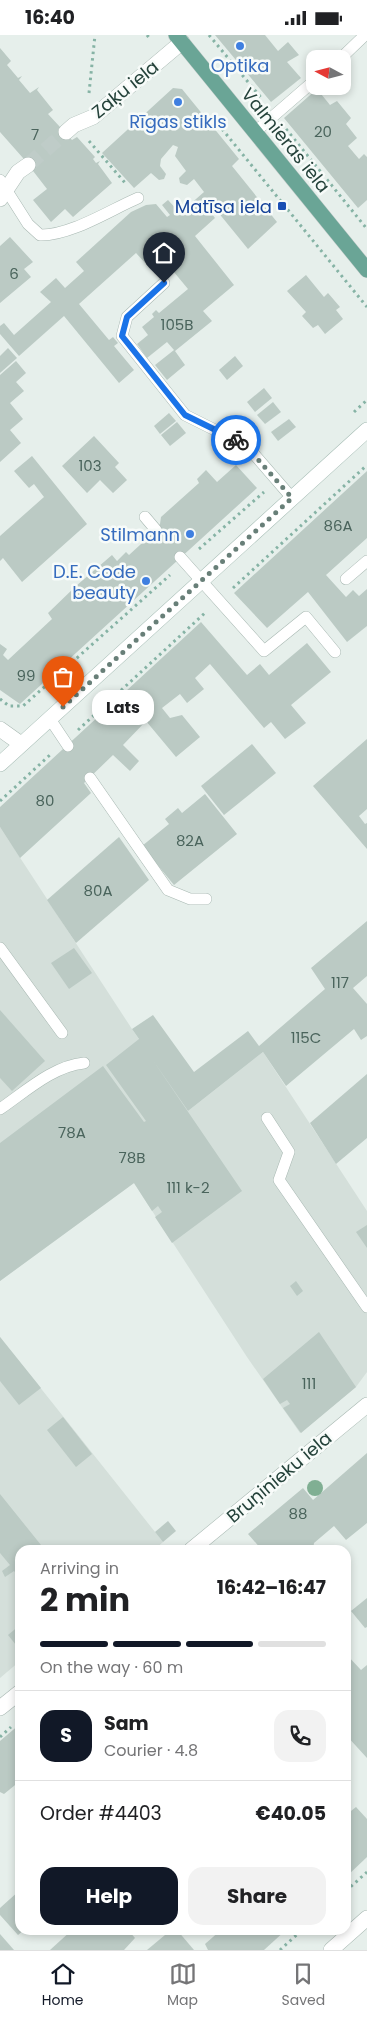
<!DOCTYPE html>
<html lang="en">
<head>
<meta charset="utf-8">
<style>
	body { margin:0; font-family:Poppins,sans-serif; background:#f2f2f2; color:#202124; height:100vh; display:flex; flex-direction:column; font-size:19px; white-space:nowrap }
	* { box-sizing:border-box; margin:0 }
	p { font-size:16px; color:#757577 }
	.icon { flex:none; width:28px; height:28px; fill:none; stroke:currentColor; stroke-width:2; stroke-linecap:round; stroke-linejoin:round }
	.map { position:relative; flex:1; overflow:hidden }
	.panel { position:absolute; left:15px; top:1510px; width:336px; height:390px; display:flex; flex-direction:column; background:#fff; border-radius:15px; box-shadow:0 2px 8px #0003 }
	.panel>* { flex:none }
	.needle { width:32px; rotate:277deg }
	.fabs { position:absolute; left:306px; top:15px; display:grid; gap:10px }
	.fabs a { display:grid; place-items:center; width:45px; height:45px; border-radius:10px; background:#fff; box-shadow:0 2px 8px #0003; font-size:25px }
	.pin { position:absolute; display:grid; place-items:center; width:42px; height:42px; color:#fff; margin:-51px -21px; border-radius:50% 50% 50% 0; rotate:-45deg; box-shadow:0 0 5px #0007 }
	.pin .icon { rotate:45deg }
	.courier { position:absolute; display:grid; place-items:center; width:50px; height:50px; margin:-25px; border:4px solid #1a73e8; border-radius:50%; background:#fff; color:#222; box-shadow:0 1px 6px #0007 }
	.bubble { position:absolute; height:35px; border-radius:15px; background:#fff; box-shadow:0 2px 8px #0003; font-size:16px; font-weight:700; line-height:35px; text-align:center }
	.overview em { font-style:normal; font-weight:700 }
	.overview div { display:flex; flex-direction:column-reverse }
	.overview { display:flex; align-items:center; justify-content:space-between; height:85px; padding:0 25px }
	h1 { font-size:32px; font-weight:700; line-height:38px }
	.bar { display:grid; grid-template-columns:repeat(4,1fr); gap:8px 5px; align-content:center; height:60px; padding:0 25px }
	.bar i { height:6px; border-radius:4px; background:#e0e0e0 }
	.bar .on { background:#111827 }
	.bar p { grid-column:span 4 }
	.line { display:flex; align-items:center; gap:12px; padding:0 25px; border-top:1px solid #e0e0e0 }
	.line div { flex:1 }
	.round { display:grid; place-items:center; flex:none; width:52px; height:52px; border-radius:15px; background:#f2f2f2 }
	.button { display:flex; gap:10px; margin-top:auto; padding:10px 25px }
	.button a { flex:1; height:58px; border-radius:15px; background:#111827; color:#fff; font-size:20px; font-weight:700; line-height:58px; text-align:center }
	.button a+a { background:#f2f2f2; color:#202124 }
	.status { display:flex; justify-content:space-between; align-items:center; height:35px; padding:0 25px; background:#fff; direction:ltr }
	.status svg { height:14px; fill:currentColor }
	.dock { display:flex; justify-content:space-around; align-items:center; height:70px; border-top:1px solid #e0e0e0; background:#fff; font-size:14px; color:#757577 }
	.dock a { display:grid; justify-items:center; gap:2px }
	.dock .on { color:#111827 }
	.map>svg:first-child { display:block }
	.built { fill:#d4dfda }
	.building { fill:#bbcac4 }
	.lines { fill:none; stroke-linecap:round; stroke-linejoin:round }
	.street-tunnel { stroke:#bfccc8; stroke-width:15; stroke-dasharray:15 8; stroke-linecap:butt }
	.lane-casing { stroke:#a8b8b2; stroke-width:12 }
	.street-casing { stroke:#a8b8b2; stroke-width:16 }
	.secondary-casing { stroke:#a4bbb3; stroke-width:16 }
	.primary-casing { stroke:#c2cac8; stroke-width:16 }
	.path { stroke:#86b3a5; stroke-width:3; stroke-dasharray:2.5 4; stroke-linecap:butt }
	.lane { stroke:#fff; stroke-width:11 }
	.street { stroke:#fff; stroke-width:15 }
	.secondary { stroke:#fff; stroke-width:15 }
	.primary { stroke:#6aa596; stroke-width:15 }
	.tree { fill:#80af93 }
	.done { stroke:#687f78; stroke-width:5; stroke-dasharray:0 9 }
	.route { stroke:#1a73e8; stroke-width:6 }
	.shop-dot { fill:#3f7fe0; stroke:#f7fbf9; stroke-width:2 }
	.transit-dot { fill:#1a4fb4; stroke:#f7fbf9; stroke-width:2 }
	.labels { text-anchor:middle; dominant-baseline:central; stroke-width:5; stroke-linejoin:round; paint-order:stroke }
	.number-label { font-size:15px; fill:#4a645c }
	.shop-label { font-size:18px; fill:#366cbe; stroke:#f7fbf9 }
	.street-label { font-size:18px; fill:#24423a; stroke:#f7fbf9 }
	.transit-label { font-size:18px; fill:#164399; stroke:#f7fbf9; text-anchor:end }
</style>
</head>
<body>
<div class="status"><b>16:40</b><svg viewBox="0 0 49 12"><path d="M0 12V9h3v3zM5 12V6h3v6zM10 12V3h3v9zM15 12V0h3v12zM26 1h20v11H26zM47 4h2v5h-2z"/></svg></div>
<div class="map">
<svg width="367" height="1915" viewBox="0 0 367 1915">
	<rect width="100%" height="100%" fill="#e6efeb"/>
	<!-- built -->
	<g class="built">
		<polygon points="0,792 132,994 188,1076 263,1017 367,1176 367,1337 356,1352 300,1398 247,1322 134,1148 0,1246"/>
		<polygon points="0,1302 163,1507 154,1515 20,1515 20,1626 0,1643"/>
	</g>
	<!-- building -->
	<g class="building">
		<polygon points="215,0 265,0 278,16 288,7 299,20 287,27 301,43 271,67"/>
		<polygon points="0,13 11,26 7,30 18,43 22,41 19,45 30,58 39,52 37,55 53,75 48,79 72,105 77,102 95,122 93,124 96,128 100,126 98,129 112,148 73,182 65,174 51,187 33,165 47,154 23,123 0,97"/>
		<polygon points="173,53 182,54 239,124 232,131 277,187 248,214 213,171 209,175 215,183 195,201 234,250 203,276 212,286 175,316 185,330 167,345 155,330 174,315 167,307 147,323 137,309 148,300 142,292 154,282 152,279 156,275 159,278 188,254 159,219 147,230 136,218 79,269 109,305 113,302 118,308 114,311 134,335 119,348 64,281 19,321 0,299 0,291 4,288 14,300 51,267 40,257 56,243 65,253 84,236 76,227 131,177 146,170 156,169 167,182 170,180 162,170 168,165 180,178 204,157 194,144 187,150 180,148 179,143 186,136 175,121 178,112 173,110 161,124 160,131 166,139 164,144 159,145 151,138 134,153 102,118"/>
		<polygon points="317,54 330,70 337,66 351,83 346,89 357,103 348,111 359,124 364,119 367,122 367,165 358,173 284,83"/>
		<polygon points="10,202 33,227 24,234 31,242 0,268 0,211"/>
		<polygon points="306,240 324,262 328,258 340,272 336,275 343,284 325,299 318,290 313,293 302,281 306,277 287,256"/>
		<polygon points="8,313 17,323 0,338 0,321"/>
		<polygon points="235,321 243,331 227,345 219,335"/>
		<polygon points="16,326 26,338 16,347 24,356 10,368 23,384 10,395 21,408 0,427 0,340"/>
		<polygon points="264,353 272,363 255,377 247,367"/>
		<polygon points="273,367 281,377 265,389 257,380"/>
		<polygon points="169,378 176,386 160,399 154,391"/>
		<polygon points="289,384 296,392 278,406 271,397"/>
		<polygon points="177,387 186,398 170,411 161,400"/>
		<polygon points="94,401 119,428 115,432 127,445 113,458 100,445 87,458 62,431"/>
		<polygon points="32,421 87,489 22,547 3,523 0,526 0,501 44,462 34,449 29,453 14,436"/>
		<polygon points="236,430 257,453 20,669 0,655 0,609 7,614 3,620 8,625 52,584 48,578 76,551 112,520 117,526 126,517 129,520 152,499 160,489 161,482 199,448 197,444 206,435 217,447"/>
		<polygon points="367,436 367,503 326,540 346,562 353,555 359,561 367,554 367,591 347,607 308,557 267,593 234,558"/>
		<polygon points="201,587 247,640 260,629 269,640 307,608 331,637 291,670 306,688 285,704 271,687 264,693 210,629 195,643 204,654 187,668 180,659 162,673 170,683 182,680 200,702 176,722 146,686 123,710 139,726 130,736 113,720 84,748 91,758 20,823 0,792 0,772"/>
		<polygon points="367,704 367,774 359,781 365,789 367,788 367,814 313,751"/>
		<polygon points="252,709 276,738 224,780 201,751"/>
		<polygon points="205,759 237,799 174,850 142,811 169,789 165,784 178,773 182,778"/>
		<polygon points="119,802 149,845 76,908 47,865"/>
		<polygon points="367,886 367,941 353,953 367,969 367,1001 361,1005 354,994 286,1051 263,1017 188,1076 152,1024 242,1156 172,1208 155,1182 162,1177 158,1171 152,1176 134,1148 0,1246 0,1108 103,1031 144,1087 146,1086 106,1030 139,1004 132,994 153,980 194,1037 248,996 259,1011 325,954 311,933"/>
		<polygon points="74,913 92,938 69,954 51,928"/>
		<polygon points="0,975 45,1026 12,1056 0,1043"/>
		<polygon points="367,1039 367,1103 336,1129 310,1088"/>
		<polygon points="367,1190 367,1213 356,1197"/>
		<polygon points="296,1246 303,1256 297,1261 290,1251"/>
		<polygon points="319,1297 356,1352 301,1398 283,1373 290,1369 287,1365 280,1369 263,1344"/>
		<polygon points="0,1302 41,1353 19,1370 0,1346"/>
		<polygon points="63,1382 92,1419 76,1432 47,1395"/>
		<polygon points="367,1418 367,1488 346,1505 334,1491 314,1508 313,1515 262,1515 248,1499 303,1453 313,1465"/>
		<polygon points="0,1459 45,1515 20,1515 20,1543 14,1536 5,1542 2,1536 10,1530 0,1518"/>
		<polygon points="168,1486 176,1496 163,1507 155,1497"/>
		<polygon points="367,1563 367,1592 365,1593 351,1576"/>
		<polygon points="20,1590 20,1615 8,1600"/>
		<polygon points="346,1619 361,1635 367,1630 367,1723 346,1700"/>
		<polygon points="20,1689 20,1746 4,1759 0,1757 0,1706"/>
		<polygon points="356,1772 367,1784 367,1822 346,1842 346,1780"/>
		<polygon points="20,1855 20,1895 24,1895 18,1900 0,1880 0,1873"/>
		<polygon points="72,1895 128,1895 135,1903 124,1915 50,1915"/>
		<polygon points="171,1895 177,1895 194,1915 147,1915"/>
		<polygon points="221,1895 286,1895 264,1915 208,1915 205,1909"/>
		<polygon points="0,1899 14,1915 0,1915"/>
	</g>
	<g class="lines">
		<!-- street-tunnel -->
		<polyline class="street-tunnel" points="28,130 66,97"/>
		<!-- lane casing -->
		<g class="lane-casing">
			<g id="lane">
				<polyline points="340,24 365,0"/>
				<polyline points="255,97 315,45"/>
				<path d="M0 145 28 189 40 200C70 201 110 175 138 163"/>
				<polyline points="164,248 127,282 122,301 185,380 247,411 292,463"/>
				<polyline points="145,482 156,495"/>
				<polyline points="180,522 264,616 306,582 335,617"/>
				<polyline points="346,544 367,526"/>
				<polyline points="50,684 68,711"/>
				<polyline points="90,743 168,855 190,864 206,864"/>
				<polyline points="0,913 62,998"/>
				<path d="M0 1074C25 1057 53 1031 84 1028"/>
				<polyline points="267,1083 289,1117 279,1145 367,1272"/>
			</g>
		</g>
		<!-- street casing -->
		<g class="street-casing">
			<g id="street">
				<polyline points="66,97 74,90 93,82 182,7"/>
				<polyline points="0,164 18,137 28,130"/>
				<polyline points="0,694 21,709"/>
				<polyline points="191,1515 367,1370"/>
				<polyline points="0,1673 20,1657"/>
				<polyline points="331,1915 367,1883"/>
			</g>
		</g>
		<!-- secondary casing -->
		<g class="secondary-casing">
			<polyline id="secondary" points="0,729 367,395"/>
		</g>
		<!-- primary casing -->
		<g class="primary-casing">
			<polyline id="primary" points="176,0 367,235"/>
		</g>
		<!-- path -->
		<g class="path">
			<polyline points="147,0 151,5"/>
			<polyline points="209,0 263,65"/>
			<polyline points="89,58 95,0"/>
			<polyline points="222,94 367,272"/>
			<polyline points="286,94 367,194"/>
			<polyline points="89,106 126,149"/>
			<polyline points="354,377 367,365"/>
			<polyline points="199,514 264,457"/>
			<polyline points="233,553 367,430"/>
			<polyline points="0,664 9,671 23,671 170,540"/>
			<polyline points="78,695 206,577"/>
			<polyline points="0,766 51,719"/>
			<polyline points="0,1702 11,1692"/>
			<polyline points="346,1856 367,1837"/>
			<polyline points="280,1915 302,1895"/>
		</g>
		<!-- lane -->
		<use href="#lane" class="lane"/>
		<!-- street -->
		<use href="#street" class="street"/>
		<!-- secondary -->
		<use href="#secondary" class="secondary"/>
		<!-- primary -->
		<use href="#primary" class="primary"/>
	</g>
	<!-- trees -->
	<circle class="tree" cx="315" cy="1453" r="8"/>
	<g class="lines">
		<!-- done -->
		<polyline class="done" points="63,672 292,463 246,411 236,405"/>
		<!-- route -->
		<polyline class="route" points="164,248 127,282 122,301 185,380 236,405"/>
	</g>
	<!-- markers -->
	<g class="shop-dot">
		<circle cx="240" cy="11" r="5"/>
		<circle cx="178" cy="67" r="5"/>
		<circle cx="190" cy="499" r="5"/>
		<circle cx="146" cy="546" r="5"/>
	</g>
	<rect class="transit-dot" x="277" y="166" width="10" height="10" rx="2.5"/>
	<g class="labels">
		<!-- number labels -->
		<g class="number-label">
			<text x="323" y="96">20</text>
			<text x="35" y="99">7</text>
			<text x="14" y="238">6</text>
			<text x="177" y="289">105B</text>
			<text x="90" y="430">103</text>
			<text x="338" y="490">86A</text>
			<text x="26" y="640">99</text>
			<text x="45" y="765">80</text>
			<text x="190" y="805">82A</text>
			<text x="98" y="855">80A</text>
			<text x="340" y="947">117</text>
			<text x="306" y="1002">115C</text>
			<text x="72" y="1097">78A</text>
			<text x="132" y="1122">78B</text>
			<text x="188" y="1152">111 k-2</text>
			<text x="309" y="1348">111</text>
			<text x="298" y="1478">88</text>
		</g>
		<!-- shop labels -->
		<g class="shop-label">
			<text x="240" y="30">Optika</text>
			<text x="178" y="86">Rīgas stikls</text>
			<text x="180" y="499" text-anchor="end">Stilmann</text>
			<text x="136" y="536" text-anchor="end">D.E. Code<tspan x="136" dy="21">beauty</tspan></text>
		</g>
		<!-- street labels -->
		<g class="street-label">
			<text transform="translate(125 54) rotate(-39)">Zaķu iela</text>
			<text transform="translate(286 105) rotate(51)">Valmieras iela</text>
			<text transform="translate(279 1442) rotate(-40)">Bruņinieku iela</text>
		</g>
		<!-- transit labels -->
		<g class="transit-label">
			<text x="272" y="171">Matīsa iela</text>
		</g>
	</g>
</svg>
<div class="fabs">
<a><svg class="needle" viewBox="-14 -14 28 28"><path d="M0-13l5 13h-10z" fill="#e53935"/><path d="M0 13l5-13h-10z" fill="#757577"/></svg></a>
</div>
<div class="pin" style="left:63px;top:672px;background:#ea580c"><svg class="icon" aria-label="bag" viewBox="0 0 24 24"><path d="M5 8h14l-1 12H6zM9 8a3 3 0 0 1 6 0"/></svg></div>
<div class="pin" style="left:164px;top:248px;background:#1f2937"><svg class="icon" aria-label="home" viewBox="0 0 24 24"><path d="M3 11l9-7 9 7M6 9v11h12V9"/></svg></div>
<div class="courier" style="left:236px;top:405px"><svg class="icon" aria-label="bike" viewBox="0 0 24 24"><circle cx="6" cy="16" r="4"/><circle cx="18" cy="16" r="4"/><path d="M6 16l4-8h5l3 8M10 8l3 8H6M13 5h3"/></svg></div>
<div class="bubble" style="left:92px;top:655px;width:62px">Lats</div>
<section class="panel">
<div class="overview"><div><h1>2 min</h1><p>Arriving in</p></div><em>16:42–16:47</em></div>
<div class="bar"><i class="on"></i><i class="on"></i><i class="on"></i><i></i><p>On the way · 60 m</p></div>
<div class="line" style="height:90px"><b class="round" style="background:#111827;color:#fff">S</b><div><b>Sam</b><p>Courier · 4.8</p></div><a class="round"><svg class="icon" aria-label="phone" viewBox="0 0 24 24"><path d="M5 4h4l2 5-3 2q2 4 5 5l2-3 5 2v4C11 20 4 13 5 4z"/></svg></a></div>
<div class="line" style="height:65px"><div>Order #4403</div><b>€40.05</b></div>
<div class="button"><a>Help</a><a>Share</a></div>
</section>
</div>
<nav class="dock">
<a class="on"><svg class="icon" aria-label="home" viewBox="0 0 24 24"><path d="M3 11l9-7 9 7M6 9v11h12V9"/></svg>Home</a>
<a><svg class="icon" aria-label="map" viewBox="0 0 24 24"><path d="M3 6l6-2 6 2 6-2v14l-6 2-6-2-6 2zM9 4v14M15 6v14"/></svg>Map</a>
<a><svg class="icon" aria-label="saved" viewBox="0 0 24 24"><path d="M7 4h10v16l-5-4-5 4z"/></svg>Saved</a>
</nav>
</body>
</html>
